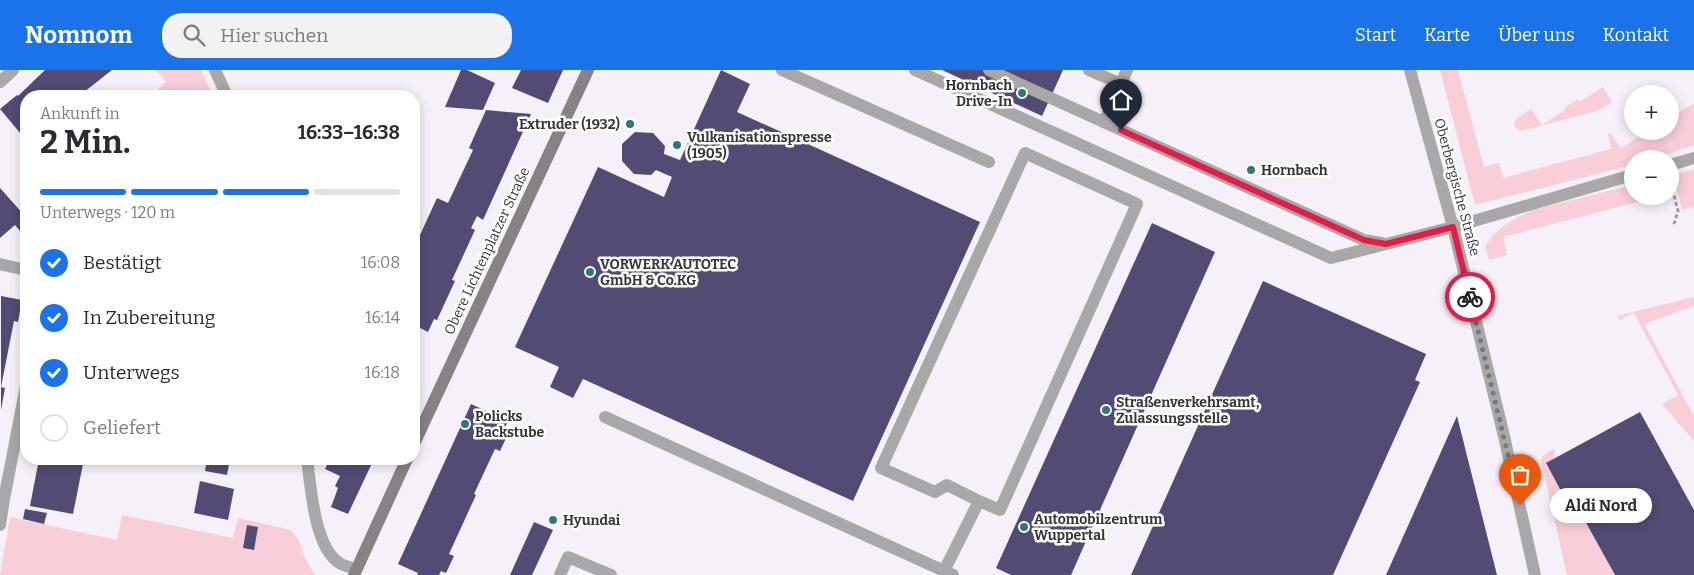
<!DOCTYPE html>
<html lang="de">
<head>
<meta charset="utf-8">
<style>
	body { margin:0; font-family:Bitter,serif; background:#f2f2f3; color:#2b2b33; height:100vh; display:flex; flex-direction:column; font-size:19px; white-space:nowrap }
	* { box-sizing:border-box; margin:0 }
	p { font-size:16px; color:#7c7c81 }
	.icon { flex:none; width:28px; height:28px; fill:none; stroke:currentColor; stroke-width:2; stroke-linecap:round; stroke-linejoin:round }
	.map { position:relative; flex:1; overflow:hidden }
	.panel { position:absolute; left:20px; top:20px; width:400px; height:375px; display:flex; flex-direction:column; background:#fff; border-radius:20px; box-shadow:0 2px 12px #0003 }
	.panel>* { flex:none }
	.controls { position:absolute; left:1624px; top:15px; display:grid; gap:10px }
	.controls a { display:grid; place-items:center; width:55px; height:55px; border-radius:50%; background:#fff; box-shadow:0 2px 12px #0003; font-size:25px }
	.pin { position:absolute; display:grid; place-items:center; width:42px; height:42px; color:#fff; margin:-51px -21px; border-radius:50% 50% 50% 0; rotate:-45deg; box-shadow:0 0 5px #0007 }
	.pin .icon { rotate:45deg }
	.courier { position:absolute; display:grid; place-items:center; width:50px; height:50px; margin:-25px; border:4px solid #e11d48; border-radius:50%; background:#fff; color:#222; box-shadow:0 1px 6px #0007 }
	.bubble { position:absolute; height:35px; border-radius:18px; background:#fff; box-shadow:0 2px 12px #0003; font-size:16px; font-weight:700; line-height:35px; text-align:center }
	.headline em { font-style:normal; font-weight:700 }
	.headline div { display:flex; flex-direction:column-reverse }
	.headline { display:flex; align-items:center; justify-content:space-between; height:85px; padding:0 20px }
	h1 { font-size:32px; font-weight:700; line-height:38px }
	.bar { display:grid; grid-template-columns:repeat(4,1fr); gap:8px 5px; align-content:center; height:60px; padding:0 20px }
	.bar i { height:6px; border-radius:4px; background:#e1e1e2 }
	.bar .active { background:#1a73e8 }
	.bar p { grid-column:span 4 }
	ol { padding:0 20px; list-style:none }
	li { display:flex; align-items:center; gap:15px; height:55px }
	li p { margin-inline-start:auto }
	li .icon { padding:5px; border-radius:50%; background:#1a73e8; color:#fff; stroke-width:4 }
	li:last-child { color:#7c7c81 }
	li i { width:28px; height:28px; border:2px solid #e1e1e2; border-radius:50% }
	header { display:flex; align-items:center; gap:30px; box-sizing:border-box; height:70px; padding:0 25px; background:#1a73e8; color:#fff }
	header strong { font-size:24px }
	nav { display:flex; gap:28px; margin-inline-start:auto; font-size:18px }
	.search { width:350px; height:45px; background:#f2f2f3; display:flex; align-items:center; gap:12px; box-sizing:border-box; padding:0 18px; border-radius:20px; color:#7c7c81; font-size:19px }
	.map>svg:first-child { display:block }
	.grass { fill:#f9ced8 }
	.building { fill:#524b74 }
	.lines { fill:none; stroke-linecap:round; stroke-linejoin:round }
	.path { stroke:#9f9ba1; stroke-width:3; stroke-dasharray:4 2.5; stroke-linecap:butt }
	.service { stroke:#aaa7a9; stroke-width:12 }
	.minor { stroke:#aaa7a9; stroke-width:12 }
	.tertiary { stroke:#aaa7a9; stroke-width:12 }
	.secondary { stroke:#878285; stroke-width:12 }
	.done { stroke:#7a777c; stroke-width:5; stroke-dasharray:0 9 }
	.route { stroke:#e11d48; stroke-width:6 }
	.poi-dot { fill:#2e7878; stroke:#fff; stroke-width:2 }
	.labels { text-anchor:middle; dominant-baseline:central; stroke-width:5; stroke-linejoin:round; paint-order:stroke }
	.poi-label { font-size:14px; font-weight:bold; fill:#383639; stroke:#fff; text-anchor:start }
	.street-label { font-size:14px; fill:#383639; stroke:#fff }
</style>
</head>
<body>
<header>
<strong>Nomnom</strong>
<div class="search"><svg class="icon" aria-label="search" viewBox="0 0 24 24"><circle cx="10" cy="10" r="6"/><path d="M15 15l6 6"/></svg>Hier suchen</div>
<nav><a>Start</a><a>Karte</a><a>Über uns</a><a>Kontakt</a></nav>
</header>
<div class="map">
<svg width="1694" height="505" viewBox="0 0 1694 505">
	<rect width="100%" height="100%" fill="#f6f0f8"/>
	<!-- grass -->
	<g class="grass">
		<polygon points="156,0 201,0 213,26 151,26 166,12"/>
		<polygon points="1440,0 1458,0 1484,97 1499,93 1503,108 1611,79 1608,64 1610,63 1621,78 1648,61 1670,61 1670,48 1694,33 1694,75 1654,89 1632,89 1632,95 1475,135"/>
		<polygon points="1603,17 1612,32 1597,41 1521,61 1517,59 1514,55 1516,49 1531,39 1542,55 1565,40 1564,38 1578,29 1580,32"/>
		<polygon points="1694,99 1694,137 1682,140 1673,105"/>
		<path d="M1632 115V126H1661L1503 167 1507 185 1489 190 1485 176C1497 157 1514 149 1533 140Z"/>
		<polygon points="1694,227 1694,236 1644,254 1694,346 1694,371 1662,334 1678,325 1634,243 1619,250 1617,246"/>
		<polygon points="1553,379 1555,380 1553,389 1546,394 1568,433 1574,431 1615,505 1567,505 1541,390 1543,386"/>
		<polygon points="122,445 233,468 238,448 291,460 299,470 305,488 315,505 0,505 10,447 117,470"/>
	</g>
	<!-- building -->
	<g class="building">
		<polygon points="45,0 112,0 79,26 26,26 26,70 0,39 17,25 18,26"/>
		<polygon points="461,0 467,0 495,13 483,40 445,37"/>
		<polygon points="521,0 563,0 548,33 512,18"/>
		<polygon points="721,0 750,14 737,42 980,152 853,431 583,309 573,328 550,317 559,297 515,277 598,97 664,127 672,107 656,100 651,105 634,104 622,91 622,74 635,62 653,63 665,76 664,84 680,90"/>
		<polygon points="942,0 1063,0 1042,46"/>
		<polygon points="486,40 531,44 483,150 477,146 471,158 475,160 452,210 455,211 437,250 434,249 428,262 418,257 414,266 414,162 420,165 437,128 448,133 473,80 469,78"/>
		<polygon points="0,118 25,146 26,145 26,168 15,155 0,168"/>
		<polygon points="1152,153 1215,182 1071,505 1011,505 996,498"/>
		<polygon points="1263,211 1426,284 1415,310 1420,312 1333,505 1131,505"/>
		<polygon points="1,226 22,230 18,252 14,251 1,317 5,318 1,340"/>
		<polygon points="471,334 508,351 503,362 508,364 500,381 495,379 474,424 476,425 449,484 454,486 446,503 441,501 439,505 417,505 418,503 398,494"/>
		<polygon points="1640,342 1694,440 1694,505 1615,505 1574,431 1568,434 1546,393"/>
		<polygon points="1457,346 1497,505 1386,505"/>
		<polygon points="39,389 84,389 73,444 30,436"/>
		<polygon points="207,389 236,389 234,395 229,394 227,405 205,401"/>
		<polygon points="330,389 374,389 348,444 331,437 338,418 335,416 340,406 325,399"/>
		<polygon points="200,411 234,419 228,450 194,443"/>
		<polygon points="25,439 47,443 44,454 23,449"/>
		<polygon points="534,452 553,460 532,505 510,505"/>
		<polygon points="247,455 258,457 254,480 243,478"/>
	</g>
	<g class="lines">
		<!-- path -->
		<polyline class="path" points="1671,113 1678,141 1674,154"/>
		<!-- service -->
		<g class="service">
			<polyline points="782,0 989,92"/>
			<polyline points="915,0 1331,188 1453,157 1632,105"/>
			<polyline points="989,0 1364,170 1381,173"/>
			<polyline points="1089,0 1121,14"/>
			<polyline points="1104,52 1127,0"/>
			<polyline points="1670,95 1694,88"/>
			<polyline points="605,347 953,505"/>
			<polyline points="944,501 979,431 1000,440 1137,134 1025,83 881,398 935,422 947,415 979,431"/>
			<polyline points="560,505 568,487 611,505"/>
		</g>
		<!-- minor -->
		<g class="minor">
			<polyline points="215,0 227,26"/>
			<polyline points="0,12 13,0"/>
			<polyline points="0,194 26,200"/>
			<path d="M307 389C311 417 314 475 338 492 342 496 351 497 356 499"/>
			<polyline points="0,455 4,429 26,316"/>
		</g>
		<!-- tertiary -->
		<polyline class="tertiary" points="1410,0 1453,157 1504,366 1535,505"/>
		<!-- secondary -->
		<g class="secondary">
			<polyline points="414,374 588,0"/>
			<polyline points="354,505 407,389"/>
		</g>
	</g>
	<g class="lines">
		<!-- done -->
		<polyline class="done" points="1470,227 1520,435"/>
		<!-- route -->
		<polyline class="route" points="1121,60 1364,170 1386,174 1453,157 1470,227"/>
	</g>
	<!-- markers -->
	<g class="poi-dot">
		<circle cx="1022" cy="23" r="5"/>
		<circle cx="630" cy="54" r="5"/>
		<circle cx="677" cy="75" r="5"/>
		<circle cx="1251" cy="100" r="5"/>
		<circle cx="590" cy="202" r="5"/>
		<circle cx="1106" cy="340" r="5"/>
		<circle cx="465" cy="354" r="5"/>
		<circle cx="553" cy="450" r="5"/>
		<circle cx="1024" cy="457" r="5"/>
	</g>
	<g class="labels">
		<!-- poi labels -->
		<g class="poi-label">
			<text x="1012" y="15" text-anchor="end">Hornbach<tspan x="1012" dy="16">Drive-In</tspan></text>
			<text x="620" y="54" text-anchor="end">Extruder (1932)</text>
			<text x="687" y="67">Vulkanisationspresse<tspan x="687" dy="16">(1905)</tspan></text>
			<text x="1261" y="100">Hornbach</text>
			<text x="600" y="194">VORWERK AUTOTEC<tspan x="600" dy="16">GmbH &amp; Co.KG</tspan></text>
			<text x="1116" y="332">Straßenverkehrsamt,<tspan x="1116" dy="16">Zulassungsstelle</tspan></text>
			<text x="475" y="346">Policks<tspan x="475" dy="16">Backstube</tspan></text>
			<text x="1034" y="449">Automobilzentrum<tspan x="1034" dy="16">Wuppertal</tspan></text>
			<text x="563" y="450">Hyundai</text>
		</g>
		<!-- street labels -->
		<g class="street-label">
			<text transform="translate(1457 117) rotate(75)">Oberbergische Straße</text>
			<text transform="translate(487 181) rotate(-65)">Obere Lichtenplatzer Straße</text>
		</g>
	</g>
</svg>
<div class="controls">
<a>+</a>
<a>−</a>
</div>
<div class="pin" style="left:1520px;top:435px;background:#ea580c"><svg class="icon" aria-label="bag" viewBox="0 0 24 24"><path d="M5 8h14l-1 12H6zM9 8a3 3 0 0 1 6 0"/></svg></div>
<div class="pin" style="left:1121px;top:60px;background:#1f2937"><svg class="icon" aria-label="home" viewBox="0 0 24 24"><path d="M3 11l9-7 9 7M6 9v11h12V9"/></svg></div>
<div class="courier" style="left:1470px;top:227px"><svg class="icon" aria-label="bike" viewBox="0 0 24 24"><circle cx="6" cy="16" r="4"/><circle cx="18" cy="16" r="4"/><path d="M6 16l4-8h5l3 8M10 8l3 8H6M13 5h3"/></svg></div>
<div class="bubble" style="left:1550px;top:418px;width:102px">Aldi Nord</div>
<section class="panel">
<div class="headline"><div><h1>2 Min.</h1><p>Ankunft in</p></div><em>16:33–16:38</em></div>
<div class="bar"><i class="active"></i><i class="active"></i><i class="active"></i><i></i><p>Unterwegs · 120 m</p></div>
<ol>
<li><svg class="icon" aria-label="check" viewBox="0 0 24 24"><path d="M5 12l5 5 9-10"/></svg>Bestätigt<p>16:08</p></li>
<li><svg class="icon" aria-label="check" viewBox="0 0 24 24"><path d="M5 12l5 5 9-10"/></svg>In Zubereitung<p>16:14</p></li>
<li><svg class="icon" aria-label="check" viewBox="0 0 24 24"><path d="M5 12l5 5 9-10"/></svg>Unterwegs<p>16:18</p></li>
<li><i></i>Geliefert</li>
</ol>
</section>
</div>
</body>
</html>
